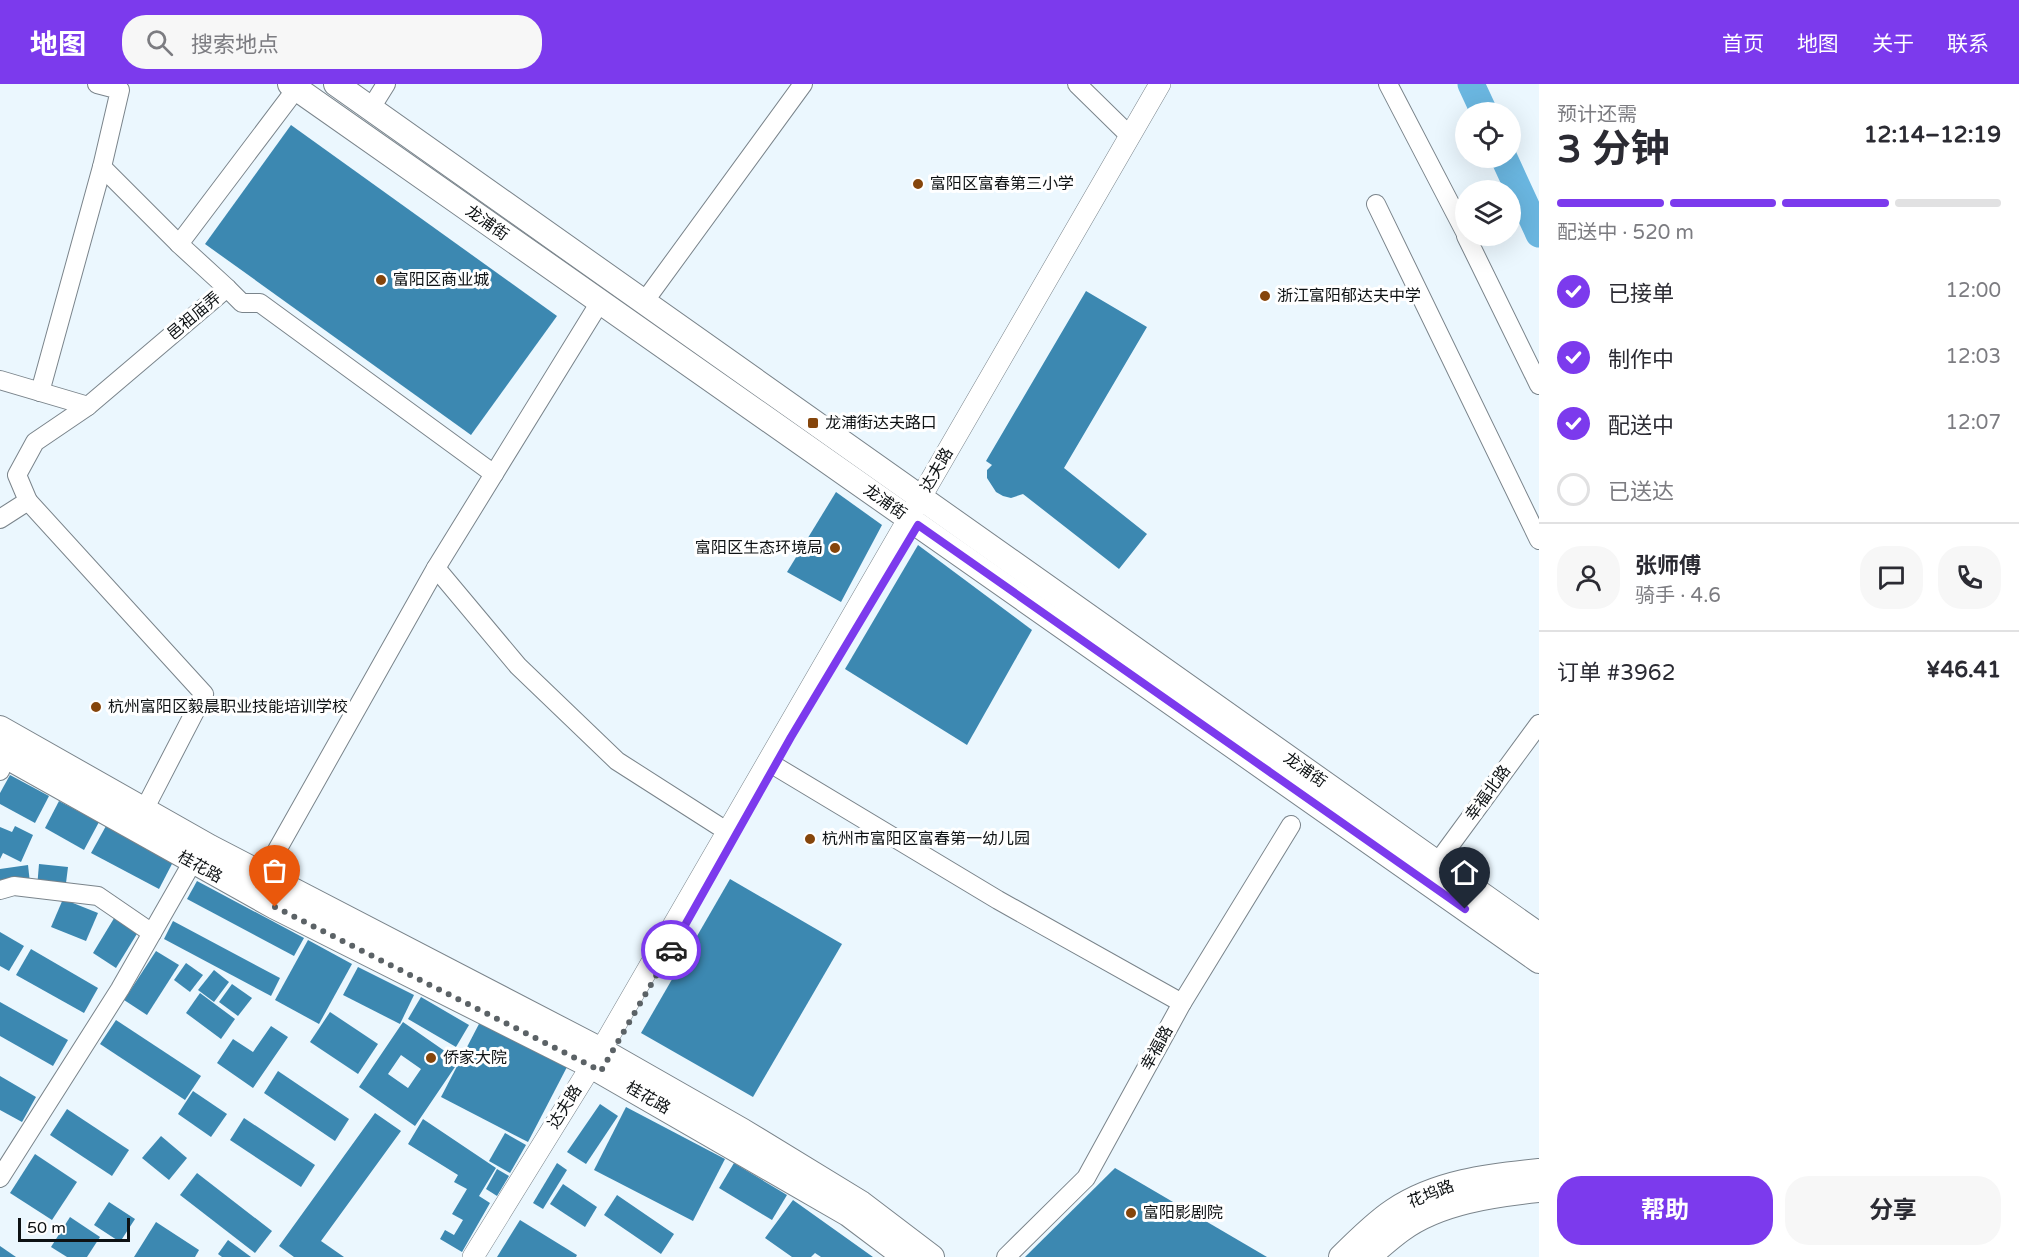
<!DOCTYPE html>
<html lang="zh">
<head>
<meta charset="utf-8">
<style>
	body { margin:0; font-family:"Varela Round","Noto Sans SC",sans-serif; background:#f7f7f7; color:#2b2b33; height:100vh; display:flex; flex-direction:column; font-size:22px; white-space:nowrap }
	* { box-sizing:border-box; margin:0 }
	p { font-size:20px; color:#7c7c81 }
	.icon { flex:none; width:33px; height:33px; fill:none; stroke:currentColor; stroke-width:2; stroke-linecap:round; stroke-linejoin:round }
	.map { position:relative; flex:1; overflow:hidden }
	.side { display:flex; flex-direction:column; background:#fff; width:480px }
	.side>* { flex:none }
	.buttons { position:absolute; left:1455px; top:18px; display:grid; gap:12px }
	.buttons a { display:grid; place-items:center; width:66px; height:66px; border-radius:50%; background:#fff; box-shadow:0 6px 24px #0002; font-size:30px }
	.scale { position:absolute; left:18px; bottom:15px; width:112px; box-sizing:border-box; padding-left:6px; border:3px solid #0e1214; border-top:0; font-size:16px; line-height:21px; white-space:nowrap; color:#0e1214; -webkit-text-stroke:4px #fff; paint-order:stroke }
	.pin { position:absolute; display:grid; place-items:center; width:51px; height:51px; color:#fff; margin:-62px -26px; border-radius:50% 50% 50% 0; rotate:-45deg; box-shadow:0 0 6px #0007 }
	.pin .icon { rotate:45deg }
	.courier { position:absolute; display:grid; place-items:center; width:60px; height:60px; margin:-30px; border:4px solid #7c3aed; border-radius:50%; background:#fff; color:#222; box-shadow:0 2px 8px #0007 }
	.headline em { font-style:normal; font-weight:700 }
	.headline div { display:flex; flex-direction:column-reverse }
	.headline { display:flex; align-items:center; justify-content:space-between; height:102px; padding:0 18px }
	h1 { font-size:39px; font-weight:700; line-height:45px }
	.bar { display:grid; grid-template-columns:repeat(4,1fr); gap:9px 6px; align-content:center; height:72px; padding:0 18px }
	.bar i { height:8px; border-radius:4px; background:#e1e1e2 }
	.bar .on { background:#7c3aed }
	.bar p { grid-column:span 4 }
	.line { display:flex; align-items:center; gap:15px; padding:0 18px; border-top:2px solid #e1e1e2 }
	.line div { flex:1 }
	.round { display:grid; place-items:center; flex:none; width:63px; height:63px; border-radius:24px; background:#f7f7f7 }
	ol { padding:0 18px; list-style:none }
	li { display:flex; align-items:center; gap:18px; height:66px }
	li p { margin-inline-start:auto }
	li .icon { padding:6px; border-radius:50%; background:#7c3aed; color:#fff; stroke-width:4 }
	li:last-child { color:#7c7c81 }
	li i { width:33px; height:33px; border:3px solid #e1e1e2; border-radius:50% }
	.action { display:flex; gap:12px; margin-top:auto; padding:12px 18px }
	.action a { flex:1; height:69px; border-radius:24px; background:#7c3aed; color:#fff; font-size:24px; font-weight:700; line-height:69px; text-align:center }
	.action a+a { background:#f7f7f7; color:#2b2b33 }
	header { display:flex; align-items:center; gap:36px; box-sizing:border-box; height:84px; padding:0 30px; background:#7c3aed; color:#fff }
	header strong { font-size:28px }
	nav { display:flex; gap:33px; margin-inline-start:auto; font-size:21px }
	.search { width:420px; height:54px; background:#f7f7f7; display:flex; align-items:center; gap:15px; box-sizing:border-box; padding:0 21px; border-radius:24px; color:#7c7c81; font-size:22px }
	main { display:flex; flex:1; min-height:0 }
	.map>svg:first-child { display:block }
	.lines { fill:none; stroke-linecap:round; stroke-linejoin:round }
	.river { stroke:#6ab6e0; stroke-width:27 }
	.building { fill:#3c88b1; fill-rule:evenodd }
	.minor-casing { stroke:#7a848b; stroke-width:20 }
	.tertiary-casing { stroke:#7a848b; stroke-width:22 }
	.secondary-casing { stroke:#7a848b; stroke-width:26 }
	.minor { stroke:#fff; stroke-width:18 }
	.tertiary { stroke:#fff; stroke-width:21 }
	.secondary { stroke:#fff; stroke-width:24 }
	.done { stroke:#5b6266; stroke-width:6; stroke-dasharray:0 10.8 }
	.route { stroke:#7c3aed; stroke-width:8 }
	.poi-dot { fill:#85450b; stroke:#fff; stroke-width:2 }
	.labels { text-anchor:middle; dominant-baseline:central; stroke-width:6; stroke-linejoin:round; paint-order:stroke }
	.poi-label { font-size:16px; fill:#0e1214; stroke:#fff; text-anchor:start }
	.street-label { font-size:16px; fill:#0e1214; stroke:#fff }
</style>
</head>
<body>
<header>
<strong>地图</strong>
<div class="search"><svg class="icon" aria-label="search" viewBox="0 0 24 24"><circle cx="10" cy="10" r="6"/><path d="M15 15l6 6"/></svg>搜索地点</div>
<nav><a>首页</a><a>地图</a><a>关于</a><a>联系</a></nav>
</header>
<main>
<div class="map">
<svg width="1539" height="1173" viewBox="0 0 1539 1173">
	<rect width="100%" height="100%" fill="#ebf7fe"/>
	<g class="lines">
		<!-- river -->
		<g class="river">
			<polyline points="1471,0 1484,28"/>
			<polyline points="1504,74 1539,150"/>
		</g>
	</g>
	<!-- building -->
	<g class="building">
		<polygon points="291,41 557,232 471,351 205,160"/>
		<polygon points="1086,207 1147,243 1064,384 1147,450 1119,485 1023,410 1011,414 1003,412 996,408 987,394 987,386 992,381 986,377"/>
		<polygon points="836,408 882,441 841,518 787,488"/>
		<polygon points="918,461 1032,546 967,661 845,585"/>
		<polygon points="10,691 49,712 35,739 0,720 0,709"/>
		<polygon points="59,717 99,738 84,766 45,744"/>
		<polygon points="15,742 33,751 21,778 3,769 0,775 0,743 12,748"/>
		<polygon points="106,742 173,778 159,805 91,769"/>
		<polygon points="39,780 68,783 65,807 37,804"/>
		<polygon points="28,781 30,799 0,803 0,785"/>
		<polygon points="730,795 842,860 753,1013 641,949"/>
		<polygon points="197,797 304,854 294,872 187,815"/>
		<polygon points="63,815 98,829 86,857 51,843"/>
		<polygon points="119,826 143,840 116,884 93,869"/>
		<polygon points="173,837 280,894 271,912 164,855"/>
		<polygon points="0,848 24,862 9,887 0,882"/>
		<polygon points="308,856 352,880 319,940 275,916"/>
		<polygon points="31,865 98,904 84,929 16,891"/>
		<polygon points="156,867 179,881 147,931 124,916"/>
		<polygon points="186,879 203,891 190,908 174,896"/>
		<polygon points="358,883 414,911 400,940 343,911"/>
		<polygon points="214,886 229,898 214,918 198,906"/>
		<polygon points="232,900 252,914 238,932 219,918"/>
		<polygon points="200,909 235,935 221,955 186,929"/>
		<polygon points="421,913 469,941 456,963 408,935"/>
		<polygon points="0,918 68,956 53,982 0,952"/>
		<polygon points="330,928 378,960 358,990 310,958"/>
		<polygon points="116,936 201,992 185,1016 100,960"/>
		<path d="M403 938 459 977 415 1042 359 1003ZM401 971 421 985 408 1004 388 990Z"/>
		<polygon points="480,938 567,983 528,1058 441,1013"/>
		<polygon points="271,942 288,953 253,1004 217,979 233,955 253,968"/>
		<polygon points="278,987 349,1035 335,1057 264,1009"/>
		<polygon points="0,992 36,1013 22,1038 0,1026"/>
		<polygon points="193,1007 227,1030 211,1053 178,1030"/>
		<polygon points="600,1020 618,1032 586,1080 567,1068"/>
		<polygon points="626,1023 725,1075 693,1137 594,1086"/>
		<polygon points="67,1025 129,1066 112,1092 50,1051"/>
		<polygon points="375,1029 401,1047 321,1157 344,1173 294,1173 279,1162"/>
		<polygon points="244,1034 315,1081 301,1103 230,1056"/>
		<polygon points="423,1035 496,1084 479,1112 490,1119 462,1168 440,1155 445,1146 454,1151 463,1136 452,1130 467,1105 454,1098 458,1091 408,1060"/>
		<polygon points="505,1049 526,1061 510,1089 489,1077"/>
		<polygon points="161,1052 187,1074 169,1096 142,1074"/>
		<polygon points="35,1070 77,1098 52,1136 10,1109"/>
		<polygon points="557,1079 567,1086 543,1125 533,1119"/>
		<polygon points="734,1079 787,1111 772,1136 719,1104"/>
		<polygon points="1115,1084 1267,1173 1025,1173"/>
		<polygon points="497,1085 509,1092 497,1112 486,1105"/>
		<polygon points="197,1089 272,1147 255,1169 180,1111"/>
		<polygon points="563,1100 597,1123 585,1143 550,1120"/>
		<polygon points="617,1111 674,1150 661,1170 604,1131"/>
		<polygon points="793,1116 873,1173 821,1173 815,1169 811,1173 792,1173 765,1154"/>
		<polygon points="109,1118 135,1135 120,1158 94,1141"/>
		<polygon points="70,1133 100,1153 87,1173 67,1173 51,1163"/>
		<polygon points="520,1136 577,1171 576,1173 497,1173"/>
		<polygon points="156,1138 199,1166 195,1173 134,1173"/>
		<polygon points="228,1156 251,1173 222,1173 218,1170"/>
		<polygon points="0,1162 16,1173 0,1173"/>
	</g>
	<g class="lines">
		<!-- minor casing -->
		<g class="minor-casing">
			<g id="minor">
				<polyline points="1077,0 1130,52"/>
				<polyline points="1388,0 1466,150"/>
				<polyline points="371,24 386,0"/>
				<polyline points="102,83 179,160"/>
				<polyline points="1376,120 1539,456"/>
				<polyline points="1466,152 1539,301"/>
				<polyline points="227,204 242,219 260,219 494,390"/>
				<polyline points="644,218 803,0"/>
				<polyline points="0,296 88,322"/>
				<polyline points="40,308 102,83 120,6 97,0"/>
				<polyline points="28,417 204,610 144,726"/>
				<polyline points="0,435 28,417 17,391 35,358 88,322 227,204 179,160 296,5"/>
				<polyline points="436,484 518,582 617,677 728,748"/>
				<polyline points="775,682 998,816 1182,919"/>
				<polyline points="0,687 6,673"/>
				<polyline points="1437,779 1539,640"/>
				<polyline points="263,791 436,484 600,218"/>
				<polyline points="0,806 14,802 98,812 152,849"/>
				<polyline points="0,1094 120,905 192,779"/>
				<polyline points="1006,1173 1086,1094 1182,919 1291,741"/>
			</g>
		</g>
		<!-- tertiary casing -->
		<g class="tertiary-casing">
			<polyline id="tertiary" points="473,1173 601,966 1160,0"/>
		</g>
		<!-- secondary casing -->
		<g class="secondary-casing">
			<g id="secondary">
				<polyline points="290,0 1539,877"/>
				<polyline points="336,0 1539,851"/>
				<polyline points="0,644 210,763 601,966 743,1047 861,1119 932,1173"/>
				<polyline points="0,669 275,823 591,982 848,1130 905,1173"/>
				<path d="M1341 1173C1357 1157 1375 1139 1393 1127 1436 1098 1489 1092 1539 1087"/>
				<path d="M1368 1173C1379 1164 1390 1154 1401 1146 1439 1118 1493 1111 1539 1106"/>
			</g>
		</g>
		<!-- minor -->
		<use href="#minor" class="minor"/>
		<!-- tertiary -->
		<use href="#tertiary" class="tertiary"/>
		<!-- secondary -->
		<use href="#secondary" class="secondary"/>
	</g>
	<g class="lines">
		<!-- done -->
		<polyline class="done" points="275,823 601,987 671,866"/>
		<!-- route -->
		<polyline class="route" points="671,866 791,653 918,441 1465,825"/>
	</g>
	<!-- markers -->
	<g class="poi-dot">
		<circle cx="918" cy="100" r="6"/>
		<circle cx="381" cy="196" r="6"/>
		<circle cx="1265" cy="212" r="6"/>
		<rect x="807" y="333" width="12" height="12" rx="3"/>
		<circle cx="835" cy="464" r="6"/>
		<circle cx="96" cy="623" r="6"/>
		<circle cx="810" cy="755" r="6"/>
		<circle cx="431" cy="974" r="6"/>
		<circle cx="1131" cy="1129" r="6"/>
	</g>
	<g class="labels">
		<!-- poi labels -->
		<g class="poi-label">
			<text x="930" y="100">富阳区富春第三小学</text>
			<text x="393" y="196">富阳区商业城</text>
			<text x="1277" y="212">浙江富阳郁达夫中学</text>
			<text x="825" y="339">龙浦街达夫路口</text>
			<text x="823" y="464" text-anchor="end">富阳区生态环境局</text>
			<text x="108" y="623">杭州富阳区毅晨职业技能培训学校</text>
			<text x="822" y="755">杭州市富阳区富春第一幼儿园</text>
			<text x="443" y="974">侨家大院</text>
			<text x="1143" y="1129">富阳影剧院</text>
		</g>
		<!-- street labels -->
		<g class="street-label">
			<text transform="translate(487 139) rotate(35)">龙浦街</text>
			<text transform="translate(194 232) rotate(-40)">邑祖庙弄</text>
			<text transform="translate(937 386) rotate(-60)">达夫路</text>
			<text transform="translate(885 418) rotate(35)">龙浦街</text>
			<text transform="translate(1305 686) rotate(35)">龙浦街</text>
			<text transform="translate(1488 709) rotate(-54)">幸福北路</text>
			<text transform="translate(200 783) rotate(29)">桂花路</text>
			<text transform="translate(1157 964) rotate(-61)">幸福路</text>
			<text transform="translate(648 1014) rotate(30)">桂花路</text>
			<text transform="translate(565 1023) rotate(-58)">达夫路</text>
			<text transform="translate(1431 1110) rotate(-22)">花坞路</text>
		</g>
	</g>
</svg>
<div class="buttons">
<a><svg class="icon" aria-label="locate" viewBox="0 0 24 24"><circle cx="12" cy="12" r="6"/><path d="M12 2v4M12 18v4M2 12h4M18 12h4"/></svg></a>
<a><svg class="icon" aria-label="layers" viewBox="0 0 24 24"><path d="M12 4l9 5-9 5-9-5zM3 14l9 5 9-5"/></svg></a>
</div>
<div class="scale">50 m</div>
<div class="pin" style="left:275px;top:823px;background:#ea580c"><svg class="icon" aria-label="bag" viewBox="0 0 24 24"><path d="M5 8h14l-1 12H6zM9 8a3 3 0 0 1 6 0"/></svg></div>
<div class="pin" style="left:1465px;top:825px;background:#1f2937"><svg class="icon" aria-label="home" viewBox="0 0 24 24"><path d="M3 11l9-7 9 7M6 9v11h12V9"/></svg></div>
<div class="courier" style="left:671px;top:866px"><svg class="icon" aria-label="car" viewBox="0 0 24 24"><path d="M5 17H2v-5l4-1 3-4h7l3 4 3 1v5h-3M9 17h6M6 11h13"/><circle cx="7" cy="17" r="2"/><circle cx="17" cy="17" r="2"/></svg></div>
</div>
<section class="side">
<div class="headline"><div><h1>3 分钟</h1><p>预计还需</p></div><em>12:14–12:19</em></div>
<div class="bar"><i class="on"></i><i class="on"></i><i class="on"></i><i></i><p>配送中 · 520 m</p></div>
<ol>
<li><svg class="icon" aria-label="check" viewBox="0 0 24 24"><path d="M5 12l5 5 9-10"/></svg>已接单<p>12:00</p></li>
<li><svg class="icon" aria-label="check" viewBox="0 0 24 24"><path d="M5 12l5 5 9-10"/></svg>制作中<p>12:03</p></li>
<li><svg class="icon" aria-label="check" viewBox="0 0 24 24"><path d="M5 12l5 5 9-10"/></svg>配送中<p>12:07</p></li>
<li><i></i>已送达</li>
</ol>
<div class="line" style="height:108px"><a class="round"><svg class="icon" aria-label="person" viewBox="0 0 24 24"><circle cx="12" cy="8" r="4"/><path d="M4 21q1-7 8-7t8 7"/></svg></a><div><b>张师傅</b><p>骑手 · 4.6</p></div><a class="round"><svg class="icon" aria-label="chat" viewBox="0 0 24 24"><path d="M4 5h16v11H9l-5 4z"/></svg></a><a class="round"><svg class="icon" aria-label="phone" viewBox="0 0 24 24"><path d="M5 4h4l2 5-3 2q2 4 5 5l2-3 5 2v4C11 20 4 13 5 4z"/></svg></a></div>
<div class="line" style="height:78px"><div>订单 #3962</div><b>¥46.41</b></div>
<div class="action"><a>帮助</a><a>分享</a></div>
</section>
</main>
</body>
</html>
